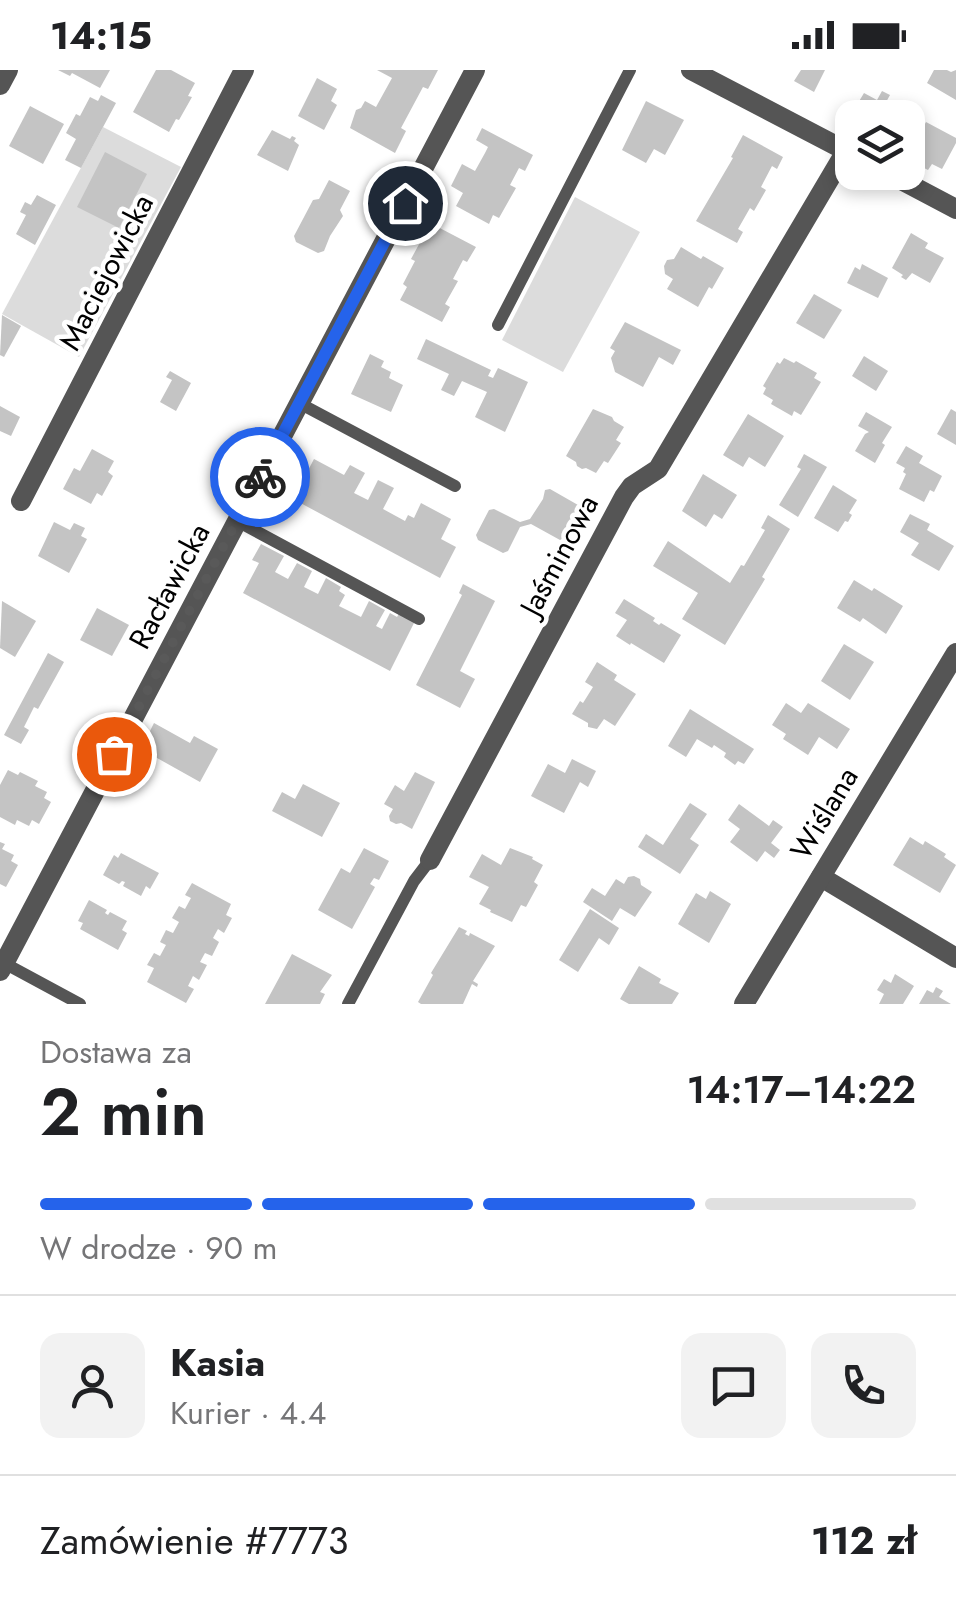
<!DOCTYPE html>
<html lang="pl">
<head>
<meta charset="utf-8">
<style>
	body { margin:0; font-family:Jost,sans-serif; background:#f2f2f2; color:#202124; height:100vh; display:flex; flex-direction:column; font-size:38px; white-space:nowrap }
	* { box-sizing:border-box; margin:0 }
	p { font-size:32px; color:#757577 }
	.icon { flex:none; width:55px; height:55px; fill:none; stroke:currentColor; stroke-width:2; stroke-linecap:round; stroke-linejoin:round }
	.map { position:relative; height:934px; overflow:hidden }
	.panel { display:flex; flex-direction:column; background:#fff; flex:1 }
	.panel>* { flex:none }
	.controls { position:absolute; left:835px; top:30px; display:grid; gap:20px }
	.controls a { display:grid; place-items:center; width:90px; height:90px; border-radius:20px; background:#fff; box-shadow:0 5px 15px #0003; font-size:50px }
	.pin { position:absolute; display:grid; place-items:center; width:85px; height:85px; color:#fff; margin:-42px; border:5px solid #fff; border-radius:50%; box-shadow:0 2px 10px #0007 }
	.courier { position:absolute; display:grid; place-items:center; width:100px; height:100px; margin:-50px; border:8px solid #2563eb; border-radius:50%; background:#fff; color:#222; box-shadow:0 2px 12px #0007 }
	.headline em { font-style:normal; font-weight:600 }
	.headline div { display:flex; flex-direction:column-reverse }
	.headline { display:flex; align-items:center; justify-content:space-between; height:170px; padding:0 40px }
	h1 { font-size:65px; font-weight:600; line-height:75px }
	.bar { display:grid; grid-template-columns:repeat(4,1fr); gap:15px 10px; align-content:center; height:120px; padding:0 40px }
	.bar i { height:12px; border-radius:8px; background:#e0e0e0 }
	.bar .current { background:#2563eb }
	.bar p { grid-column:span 4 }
	.line { display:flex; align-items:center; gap:25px; padding:0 40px; border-top:2px solid #e0e0e0 }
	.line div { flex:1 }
	.round { display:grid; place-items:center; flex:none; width:105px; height:105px; border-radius:20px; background:#f2f2f2 }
	.status { display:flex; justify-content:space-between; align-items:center; height:70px; padding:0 50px; background:#fff; direction:ltr }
	.status svg { height:28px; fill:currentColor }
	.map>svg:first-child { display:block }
	.green { fill:#dcdcdc }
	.building { fill:#c4c4c4 }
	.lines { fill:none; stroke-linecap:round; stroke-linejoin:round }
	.service { stroke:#555; stroke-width:12 }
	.minor { stroke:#555; stroke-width:20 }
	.tertiary { stroke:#555; stroke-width:20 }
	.done { stroke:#595959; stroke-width:10; stroke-dasharray:0 18 }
	.route { stroke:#2563eb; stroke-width:12 }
	.labels { text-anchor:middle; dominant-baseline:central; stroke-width:9; stroke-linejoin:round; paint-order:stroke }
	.street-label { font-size:30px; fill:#000; stroke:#fff }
</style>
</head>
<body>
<div class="status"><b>14:15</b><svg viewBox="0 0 49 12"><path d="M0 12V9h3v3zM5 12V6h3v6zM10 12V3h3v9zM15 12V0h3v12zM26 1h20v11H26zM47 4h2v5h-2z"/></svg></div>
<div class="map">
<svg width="956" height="934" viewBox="0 0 956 934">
	<rect width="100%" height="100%" fill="#fff"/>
	<!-- green -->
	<g class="green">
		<polygon points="103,57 181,97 79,287 2,244"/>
		<polygon points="575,127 640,162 563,302 502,270"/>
	</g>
	<!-- building -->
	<g class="building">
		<polygon points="58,0 110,0 100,18 72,3 70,6"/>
		<polygon points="156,0 171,0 195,13 188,26 192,27 179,50 176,49 169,62 133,42"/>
		<polygon points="377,0 438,0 428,19 423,17 401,58 406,61 395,83 350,58 356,40 361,38 365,31 376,37 392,8"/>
		<polygon points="801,0 825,0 814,22 794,11"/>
		<polygon points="934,0 947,0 951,2 956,0 956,30 927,13"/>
		<polygon points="317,8 337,19 331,31 337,35 324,60 298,46"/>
		<polygon points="882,21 890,25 885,34 895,40 890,48 849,48 864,23 877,30"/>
		<polygon points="101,25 116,33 81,98 65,90 76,69 66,63 76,44 80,46 90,27 98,31"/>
		<polygon points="646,31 684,50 665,85 654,79 646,93 622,80"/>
		<polygon points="30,36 64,54 43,94 9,76"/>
		<polygon points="926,52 956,68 956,73 942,99 932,94 928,100 916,94 920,87 910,81"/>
		<polygon points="482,58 533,85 525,101 519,98 510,115 516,118 499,148 493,145 489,154 456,136 463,123 451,116 462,94 475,101 485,83 488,77 476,70"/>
		<polygon points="272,60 290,69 292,66 296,68 294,71 299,75 288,101 257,85"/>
		<polygon points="743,65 783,87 777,99 772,96 761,117 766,120 754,141 750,138 738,159 743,162 737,173 696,151 733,88 731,87"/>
		<polygon points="105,82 147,104 119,158 77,137"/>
		<polygon points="329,110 350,121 340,140 343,146 330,166 324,181 318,183 296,172 294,166 313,130 319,129"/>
		<polygon points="37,125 56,135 35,175 16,164 26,145 20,142 25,132 31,135"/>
		<polygon points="434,155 476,177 467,192 463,190 453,209 458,211 445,234 450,237 442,252 400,230 407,217 403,214 415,191 411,189 423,167 427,169"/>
		<polygon points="911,163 928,173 925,178 944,188 930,213 912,203 906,210 901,207 903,205 892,198"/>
		<polygon points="681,177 701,189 703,186 724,198 712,219 709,217 698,237 667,219 673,209 665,204 664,196 667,190 674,189"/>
		<polygon points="862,194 888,208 878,228 847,213 855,197 860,200"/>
		<polygon points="814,224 842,240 824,269 796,253"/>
		<polygon points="2,245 21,256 4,287 0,285"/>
		<polygon points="625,252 681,280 673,295 659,287 643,317 615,302 611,288 615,281 610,278"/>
		<polygon points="426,269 491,300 488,306 493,308 498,298 528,312 505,362 475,347 487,322 462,311 454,326 441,320 449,304 417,289"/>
		<polygon points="370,284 384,291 381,297 391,302 389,308 403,315 391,342 351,324"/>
		<polygon points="864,286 888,301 876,321 852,306"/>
		<polygon points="784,288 794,293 796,291 817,303 814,308 821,312 801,345 794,341 792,346 771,334 773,330 763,324 766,318 763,316 777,292 780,294"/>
		<polygon points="170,301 191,313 176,341 160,332 172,310 166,307"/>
		<polygon points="0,336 20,347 11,366 0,361"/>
		<polygon points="593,339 612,347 614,351 624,357 616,370 621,373 608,393 604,391 596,403 586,398 582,399 577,396 576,392 566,386"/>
		<polygon points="951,339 956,342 956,375 937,364"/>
		<polygon points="866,342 892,357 882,373 885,375 875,393 855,381 865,364 869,362 858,356"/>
		<polygon points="748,344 784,366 765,397 749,387 743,397 723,385"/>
		<polygon points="906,376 923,386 919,393 942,406 934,422 930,420 924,432 899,419 906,404 903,402 905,398 896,393"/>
		<polygon points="92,379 114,391 108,402 113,406 102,426 97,423 91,434 63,419 74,398 80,401"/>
		<polygon points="804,384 827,397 798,447 779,435 801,399 797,397"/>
		<polygon points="314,389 344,405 350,395 365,403 354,423 368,430 378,410 394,418 383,439 405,451 408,445 414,448 421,433 451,449 441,469 456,477 440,508 293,429"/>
		<polygon points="703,404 737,425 722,449 714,444 706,457 682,441"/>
		<polygon points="833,415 857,430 849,443 852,445 848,452 845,451 838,462 814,448"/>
		<polygon points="550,419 578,435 580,440 570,453 564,468 560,470 531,454 520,457 508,481 503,483 478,470 476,465 489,440 494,439 520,452 530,449 543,429 545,420"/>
		<polygon points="910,444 930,454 927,460 954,476 939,501 911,485 919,473 900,462"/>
		<polygon points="768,445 790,459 762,507 765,509 725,575 682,549 698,523 653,496 668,471 730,513 741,495 744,496 765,460 761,458"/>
		<polygon points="54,452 70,460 74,453 85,458 81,466 87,469 69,503 38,486"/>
		<polygon points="261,474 284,486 275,502 288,509 297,493 312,501 304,517 318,524 326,508 341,517 339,521 345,525 339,536 361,547 369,531 385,540 376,556 382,559 390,543 397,547 400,542 416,549 390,601 243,523 259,493 252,490"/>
		<polygon points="854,510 872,521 874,518 903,536 886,564 863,548 860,552 837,538"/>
		<polygon points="463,514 495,531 460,601 475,609 460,638 416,615 462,525 459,523"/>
		<polygon points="624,529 655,548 653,551 659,555 661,553 681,565 664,593 631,573 630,575 616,566 627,550 615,543"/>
		<polygon points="2,531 36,551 15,587 0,578"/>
		<polygon points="97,538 129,555 112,586 80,570"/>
		<polygon points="844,574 874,592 850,630 821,611"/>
		<polygon points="48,583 64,592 38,639 34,637 24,657 29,660 21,674 4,665"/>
		<polygon points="597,592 617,605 614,610 636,624 615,656 604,649 597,659 588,657 588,653 572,644 580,631 583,633 593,617 585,612"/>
		<polygon points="786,633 801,643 808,633 850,659 837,679 819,667 808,685 783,669 786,664 772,655"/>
		<polygon points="690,639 754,679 744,694 738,691 735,695 724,687 726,683 714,675 712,678 697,669 686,687 668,676"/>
		<polygon points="154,653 190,673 194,666 218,679 200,712 141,679"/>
		<polygon points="572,689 596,701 588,717 580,712 564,743 531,726 548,694 565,703"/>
		<polygon points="8,700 18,705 20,702 38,711 35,716 47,722 44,728 51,732 39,754 32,750 29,756 17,750 15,755 0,747 0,715"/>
		<polygon points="415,702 435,712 412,759 401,753 396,754 390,751 389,746 393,739 384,734 395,715 404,721"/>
		<polygon points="303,714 340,733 322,767 272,741 282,722 295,729"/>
		<polygon points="690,733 707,744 690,769 699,775 680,804 638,777 646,764 663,775"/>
		<polygon points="739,734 769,756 773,750 783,757 771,773 780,780 774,788 765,781 757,792 730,772 740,759 728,750"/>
		<polygon points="910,767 923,775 925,771 946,784 944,787 956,795 940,823 893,795"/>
		<polygon points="0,772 5,774 2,779 14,785 11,791 18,795 6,817 0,814"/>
		<polygon points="364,778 389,791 379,810 374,808 370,814 375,817 352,859 318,840 341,798 350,803"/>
		<polygon points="510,778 533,787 532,789 543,795 534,812 538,815 526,837 521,835 512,852 490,842 491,840 479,834 489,817 469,807 482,784 501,795"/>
		<polygon points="121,783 159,803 150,819 146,816 141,826 123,816 125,812 122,811 119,814 103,805 114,785 118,788"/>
		<polygon points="634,806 640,809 641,815 652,822 635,847 620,838 612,851 583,832 592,818 605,826 616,809 624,814 628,807"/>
		<polygon points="192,813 231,834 226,845 232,848 224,863 218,859 213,868 219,872 212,886 205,883 200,892 207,895 199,910 193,906 188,916 194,919 186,933 147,912 154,898 147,895 154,883 160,886 166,875 160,872 166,860 173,863 179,852 172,848 179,836 185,839 191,828 185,825"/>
		<polygon points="710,821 731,834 709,873 678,854 696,823 706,829"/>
		<polygon points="89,830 107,840 105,843 108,845 110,842 127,851 122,860 127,863 118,880 80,859 83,853 78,851"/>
		<polygon points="590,839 619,858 609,875 599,868 578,902 559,890"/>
		<polygon points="459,857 467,861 465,864 469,866 470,863 495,876 473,911 478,914 477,917 472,914 463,934 421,934 418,932 433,905 431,903"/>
		<polygon points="292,884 332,905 320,922 325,924 320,934 265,934"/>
		<polygon points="639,896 661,909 659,913 679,923 672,934 629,934 620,929"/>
		<polygon points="895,904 914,916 903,934 879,934 884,924 877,920 884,909 891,913"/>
		<polygon points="936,917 943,921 939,927 951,934 919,934 927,920 933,923"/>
	</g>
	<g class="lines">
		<!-- service -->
		<g class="service">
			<polyline points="498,255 630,0"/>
			<polyline points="299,333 455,416"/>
			<polyline points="237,451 419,549"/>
			<polyline points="4,893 80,934"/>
			<polyline points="348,934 414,811 430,790"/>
		</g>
		<!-- minor -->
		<g class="minor">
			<polyline points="691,0 852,84"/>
			<polyline points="0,15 8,0"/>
			<polyline points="886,102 956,139"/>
			<polyline points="21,431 244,0"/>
			<polyline points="430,790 624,427 632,416 658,399 846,81"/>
			<polyline points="821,807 956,888"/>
			<polyline points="0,901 475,0"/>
		</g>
		<!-- tertiary -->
		<polyline class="tertiary" points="744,934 956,583"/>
	</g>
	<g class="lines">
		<!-- done -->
		<polyline class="done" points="114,684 260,407"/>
		<!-- route -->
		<polyline class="route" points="260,407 405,133"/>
	</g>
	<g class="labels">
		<!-- street labels -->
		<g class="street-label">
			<text transform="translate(106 202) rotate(-63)">Maciejowicka</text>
			<text transform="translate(559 485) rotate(-62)">Jaśminowa</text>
			<text transform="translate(169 516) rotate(-62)">Racławicka</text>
			<text transform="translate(824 743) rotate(-59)">Wiślana</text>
		</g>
	</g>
</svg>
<div class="controls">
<a><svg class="icon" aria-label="layers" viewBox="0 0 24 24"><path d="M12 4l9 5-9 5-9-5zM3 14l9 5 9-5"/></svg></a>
</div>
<div class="pin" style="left:114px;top:684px;background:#ea580c"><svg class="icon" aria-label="bag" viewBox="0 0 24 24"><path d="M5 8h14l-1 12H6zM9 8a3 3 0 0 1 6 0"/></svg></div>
<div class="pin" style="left:405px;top:133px;background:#1f2937"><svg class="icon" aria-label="home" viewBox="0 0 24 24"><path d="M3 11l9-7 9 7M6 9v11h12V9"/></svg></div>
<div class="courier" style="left:260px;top:407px"><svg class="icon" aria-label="bike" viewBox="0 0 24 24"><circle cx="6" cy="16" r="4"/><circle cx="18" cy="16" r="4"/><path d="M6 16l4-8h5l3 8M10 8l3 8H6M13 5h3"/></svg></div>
</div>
<section class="panel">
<div class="headline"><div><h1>2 min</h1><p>Dostawa za</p></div><em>14:17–14:22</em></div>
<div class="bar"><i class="current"></i><i class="current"></i><i class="current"></i><i></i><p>W drodze · 90 m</p></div>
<div class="line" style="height:180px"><a class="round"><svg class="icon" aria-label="person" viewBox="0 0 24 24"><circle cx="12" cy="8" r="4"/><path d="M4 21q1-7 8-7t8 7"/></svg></a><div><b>Kasia</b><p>Kurier · 4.4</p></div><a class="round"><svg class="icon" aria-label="chat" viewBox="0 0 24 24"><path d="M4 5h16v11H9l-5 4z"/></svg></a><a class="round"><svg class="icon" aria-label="phone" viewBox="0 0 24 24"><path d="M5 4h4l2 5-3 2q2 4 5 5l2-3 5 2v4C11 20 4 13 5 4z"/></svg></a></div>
<div class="line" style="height:130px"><div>Zamówienie #7773</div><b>112 zł</b></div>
</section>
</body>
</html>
